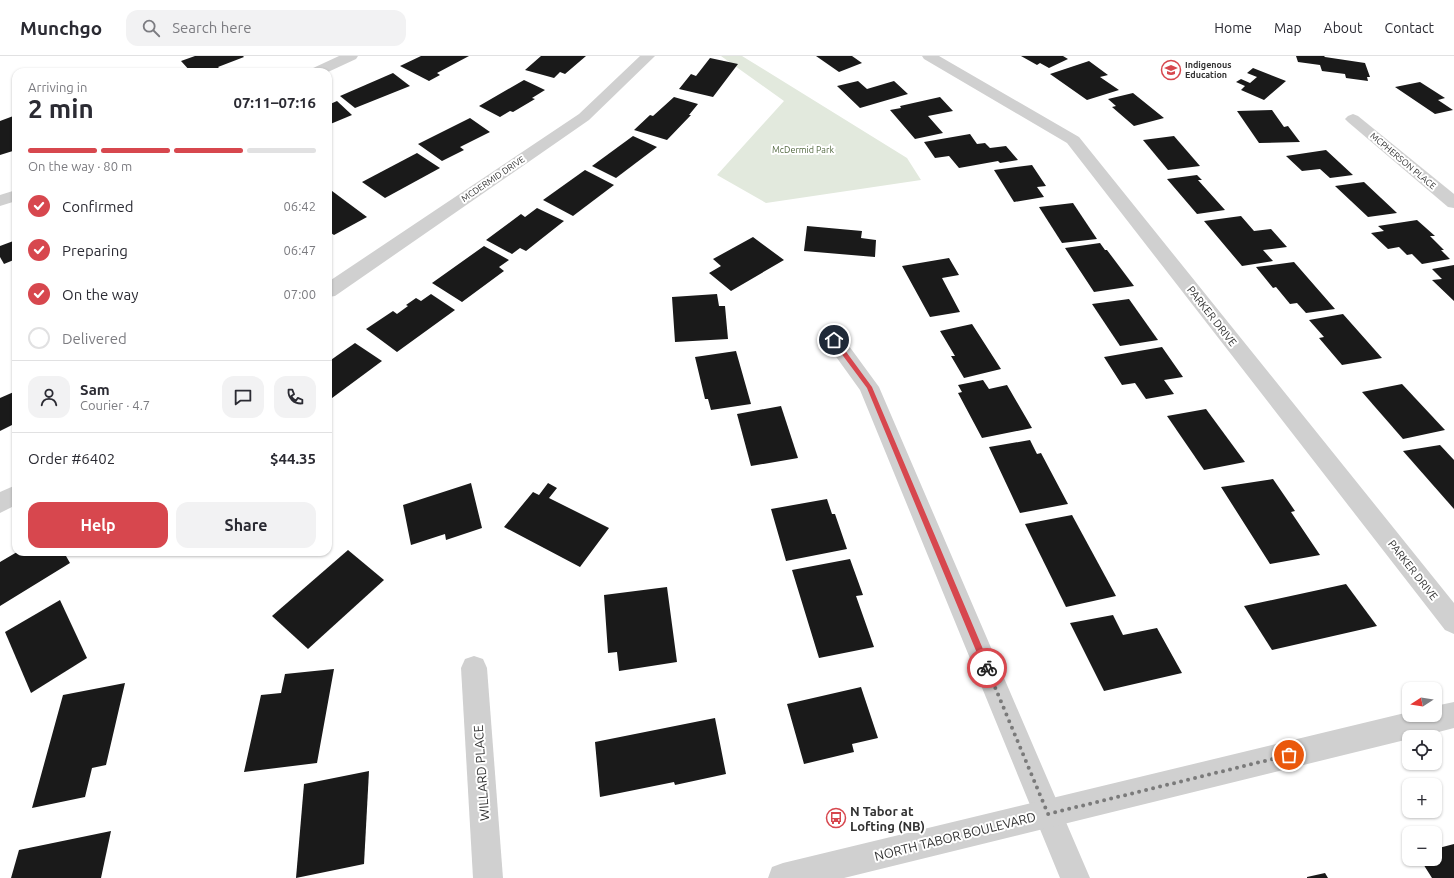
<!DOCTYPE html>
<html lang="en">
<head>
<meta charset="utf-8">
<style>
	body { margin:0; font-family:Ubuntu,sans-serif; background:#f2f2f3; color:#2b2b33; height:100vh; display:flex; flex-direction:column; font-size:15px; white-space:nowrap }
	* { box-sizing:border-box; margin:0 }
	p { font-size:13px; color:#7c7c81 }
	.icon { flex:none; width:22px; height:22px; fill:none; stroke:currentColor; stroke-width:2; stroke-linecap:round; stroke-linejoin:round }
	.map { position:relative; flex:1; overflow:hidden }
	.side { position:absolute; left:12px; top:12px; width:320px; height:488px; display:flex; flex-direction:column; background:#fff; border-radius:12px; box-shadow:0 1px 3px #0004 }
	.side>* { flex:none }
	.needle { width:26px; rotate:258deg }
	.buttons { position:absolute; left:1402px; top:626px; display:grid; gap:8px }
	.buttons a { display:grid; place-items:center; width:40px; height:40px; border-radius:8px; background:#fff; box-shadow:0 1px 3px #0004; font-size:20px }
	.pin { position:absolute; display:grid; place-items:center; width:34px; height:34px; color:#fff; margin:-17px; border:2px solid #fff; border-radius:50%; box-shadow:0 1px 4px #0007 }
	.courier { position:absolute; display:grid; place-items:center; width:40px; height:40px; margin:-20px; border:3px solid #d7474e; border-radius:50%; background:#fff; color:#222; box-shadow:0 1px 5px #0007 }
	.headline em { font-style:normal; font-weight:700 }
	.headline div { display:flex; flex-direction:column-reverse }
	.headline { display:flex; align-items:center; justify-content:space-between; height:68px; padding:0 16px }
	h1 { font-size:26px; font-weight:700; line-height:30px }
	.bar { display:grid; grid-template-columns:repeat(4,1fr); gap:6px 4px; align-content:center; height:48px; padding:0 16px }
	.bar i { height:5px; border-radius:3px; background:#e1e1e2 }
	.bar .on { background:#d7474e }
	.bar p { grid-column:span 4 }
	.line { display:flex; align-items:center; gap:10px; padding:0 16px; border-top:1px solid #e1e1e2 }
	.line div { flex:1 }
	.round { display:grid; place-items:center; flex:none; width:42px; height:42px; border-radius:12px; background:#f2f2f3 }
	ol { padding:0 16px; list-style:none }
	li { display:flex; align-items:center; gap:12px; height:44px }
	li p { margin-inline-start:auto }
	li .icon { padding:4px; border-radius:50%; background:#d7474e; color:#fff; stroke-width:4 }
	li:last-child { color:#7c7c81 }
	li i { width:22px; height:22px; border:2px solid #e1e1e2; border-radius:50% }
	.action { display:flex; gap:8px; margin-top:auto; padding:8px 16px }
	.action a { flex:1; height:46px; border-radius:12px; background:#d7474e; color:#fff; font-size:16px; font-weight:700; line-height:46px; text-align:center }
	.action a+a { background:#f2f2f3; color:#2b2b33 }
	header { display:flex; align-items:center; gap:24px; box-sizing:border-box; height:56px; padding:0 20px; background:#fff; border-bottom:1px solid #e1e1e2 }
	header strong { font-size:19px }
	nav { display:flex; gap:22px; margin-inline-start:auto; font-size:14px }
	.search { width:280px; height:36px; background:#f2f2f3; display:flex; align-items:center; gap:10px; box-sizing:border-box; padding:0 14px; border-radius:12px; color:#7c7c81; font-size:15px }
	.map>svg:first-child { display:block }
	.green { fill:#e2e9dd }
	.building { fill:#1a1a1a }
	.lines { fill:none; stroke-linecap:round; stroke-linejoin:round }
	.minor { fill:#d0d0d0; fill-rule:evenodd }
	.tertiary { fill:#d0d0d0; fill-rule:evenodd }
	.route { fill:#d7474e }
	.done { stroke:#7a7a7a; stroke-width:4; stroke-dasharray:0 7.2 }
	.labels { text-anchor:middle; dominant-baseline:central; stroke-width:4; stroke-linejoin:round; paint-order:stroke }
	.far-poi-label { font-size:9px; font-weight:bold; fill:#333; stroke:#fff; text-anchor:start }
	.far-park-label { font-size:9px; fill:#556b43; stroke:#fff }
	.far-street-label { font-size:9px; fill:#333; stroke:#fff }
	.street-label { font-size:11px; fill:#333; stroke:#fff }
	.near-street-label { font-size:13px; fill:#333; stroke:#fff }
	.near-poi-label { font-size:13px; font-weight:bold; fill:#333; stroke:#fff; text-anchor:start }
</style>
</head>
<body>
<header>
<strong>Munchgo</strong>
<div class="search"><svg class="icon" aria-label="search" viewBox="0 0 24 24"><circle cx="10" cy="10" r="6"/><path d="M15 15l6 6"/></svg>Search here</div>
<nav><a>Home</a><a>Map</a><a>About</a><a>Contact</a></nav>
</header>
<div class="map">
<svg width="1454" height="822" viewBox="0 0 1454 822">
	<rect width="100%" height="100%" fill="#fff"/>
	<!-- green -->
	<polygon class="green" points="721,0 742,0 907,102 921,124 766,147 717,119 784,45"/>
	<!-- building -->
	<g class="building">
		<polygon points="195,0 243,0 244,1 218,11 223,16 191,16 181,5"/>
		<polygon points="421,0 469,0 437,17 440,19 429,25 400,10"/>
		<polygon points="541,0 586,0 565,18 560,16 554,22 525,14"/>
		<polygon points="816,0 852,0 862,7 839,16"/>
		<polygon points="1021,0 1063,0 1068,3 1049,12 1040,7 1037,9"/>
		<polygon points="1296,0 1324,0 1325,1 1365,7 1370,21 1367,21 1368,25 1346,22 1345,18 1322,15 1320,9 1298,6"/>
		<polygon points="710,2 738,8 713,41 679,33 691,18 696,20"/>
		<polygon points="1089,5 1108,19 1100,21 1119,34 1087,44 1050,18"/>
		<polygon points="1253,12 1286,25 1264,44 1241,34 1245,30 1236,26 1241,23 1250,27 1257,21 1247,17"/>
		<polygon points="393,17 410,30 355,52 340,40"/>
		<polygon points="524,24 545,34 532,42 535,43 513,56 510,55 500,61 479,50"/>
		<polygon points="858,25 867,33 894,25 908,38 860,52 837,30"/>
		<polygon points="1420,26 1445,42 1438,44 1453,54 1435,58 1395,31"/>
		<polygon points="1133,37 1164,62 1134,70 1112,51 1116,50 1108,43"/>
		<polygon points="674,41 698,48 689,59 691,59 667,84 634,74 650,59 653,60"/>
		<polygon points="940,41 953,55 928,60 943,77 915,83 890,54 901,52 900,50"/>
		<polygon points="337,45 352,59 328,69 328,49"/>
		<polygon points="1272,54 1284,71 1288,70 1300,86 1259,87 1237,55"/>
		<polygon points="16,59 16,81 14,81 16,84 16,94 0,99 0,65"/>
		<polygon points="470,62 490,76 460,91 464,94 442,105 418,88"/>
		<polygon points="970,78 977,88 985,87 990,92 1006,90 1018,104 1000,107 998,105 959,112 949,100 935,102 924,86"/>
		<polygon points="633,80 657,91 616,122 592,110"/>
		<polygon points="1174,80 1200,110 1168,114 1143,84"/>
		<polygon points="1326,94 1353,119 1330,122 1320,113 1302,115 1286,100"/>
		<polygon points="417,97 440,112 385,142 362,126"/>
		<polygon points="1032,109 1046,130 1037,131 1044,141 1014,146 994,114"/>
		<polygon points="585,114 614,129 573,160 543,144"/>
		<polygon points="1197,119 1202,124 1198,124 1225,154 1197,158 1167,123"/>
		<polygon points="1364,126 1397,157 1368,161 1335,130"/>
		<polygon points="328,132 367,161 334,179 328,175"/>
		<polygon points="1073,147 1097,183 1062,187 1039,151"/>
		<polygon points="537,152 564,165 526,195 520,192 512,198 486,184 521,158 525,161"/>
		<polygon points="1241,160 1254,175 1271,173 1287,191 1263,194 1273,205 1242,210 1204,165"/>
		<polygon points="1417,164 1435,180 1430,180 1444,194 1441,194 1450,203 1422,208 1412,198 1407,199 1399,191 1388,193 1371,177 1384,175 1378,170"/>
		<polygon points="807,170 862,175 861,182 876,184 875,201 804,195"/>
		<polygon points="753,181 784,204 731,235 709,217 721,210 713,203"/>
		<polygon points="16,184 16,203 4,208 0,201 0,190"/>
		<polygon points="1100,187 1105,194 1107,194 1134,230 1094,236 1065,192"/>
		<polygon points="484,190 509,204 499,211 504,215 462,246 432,227"/>
		<polygon points="949,202 959,219 942,222 960,256 930,261 902,210"/>
		<polygon points="1294,206 1335,253 1306,257 1297,247 1290,248 1276,231 1273,232 1256,211"/>
		<polygon points="1454,209 1454,245 1432,224 1442,223 1432,213"/>
		<polygon points="431,238 455,254 397,296 366,273 393,255 397,258 408,250 406,249 416,242 421,245"/>
		<polygon points="717,238 719,250 725,250 728,283 675,286 672,241"/>
		<polygon points="1129,243 1158,284 1120,290 1092,248"/>
		<polygon points="1343,258 1382,302 1342,309 1319,282 1324,281 1309,264"/>
		<polygon points="972,268 1001,313 964,322 951,300 955,300 940,275"/>
		<polygon points="355,287 382,305 328,345 328,306"/>
		<polygon points="1162,291 1183,321 1164,324 1174,338 1146,343 1135,327 1122,329 1104,301"/>
		<polygon points="736,295 751,348 711,354 708,343 705,343 695,301"/>
		<polygon points="983,324 989,333 1007,329 1032,372 982,382 958,337 962,336 958,329"/>
		<polygon points="1402,328 1445,374 1403,383 1362,336"/>
		<polygon points="16,335 16,367 0,375 0,342"/>
		<polygon points="781,350 798,402 751,410 737,358"/>
		<polygon points="1206,353 1245,406 1204,414 1167,360"/>
		<polygon points="1030,384 1037,398 1041,397 1068,448 1020,457 989,391"/>
		<polygon points="1440,389 1454,404 1454,453 1403,395"/>
		<polygon points="1273,423 1295,455 1291,456 1320,499 1270,508 1221,431"/>
		<polygon points="471,427 482,472 446,484 445,478 411,489 403,449"/>
		<polygon points="548,427 557,432 549,442 609,472 580,511 504,471 533,436 539,439"/>
		<polygon points="827,443 832,458 835,458 847,493 786,505 771,453"/>
		<polygon points="1072,459 1116,540 1066,551 1025,468"/>
		<polygon points="348,494 384,524 308,593 272,560"/>
		<polygon points="17,496 72,496 66,500 70,507 0,550 0,506"/>
		<polygon points="850,503 863,539 856,540 874,591 819,602 792,514"/>
		<polygon points="1346,528 1377,570 1272,594 1244,550"/>
		<polygon points="667,531 677,606 619,615 617,596 608,597 604,539"/>
		<polygon points="60,544 87,602 31,637 5,576"/>
		<polygon points="1113,559 1123,579 1157,572 1182,617 1104,635 1070,567"/>
		<polygon points="334,613 317,707 244,716 261,639 281,637 285,618"/>
		<polygon points="125,627 106,709 92,712 85,741 32,752 63,639"/>
		<polygon points="861,631 878,682 852,688 854,696 804,708 787,648"/>
		<polygon points="715,662 726,718 675,729 674,726 600,741 595,686"/>
		<polygon points="369,715 364,808 296,822 304,728"/>
		<polygon points="111,775 101,822 11,822 19,794"/>
		<polygon points="1454,788 1454,822 1432,822 1420,803 1435,803 1435,793"/>
		<polygon points="1325,817 1328,822 1307,822 1307,821"/>
	</g>
	<g class="lines">
		<!-- minor -->
		<g class="minor">
			<polygon points="339,0 358,0 356,3 328,16 309,16 311,13"/>
			<polygon points="640,0 655,0 589,64 335,240 328,241 328,226 579,58"/>
			<polygon points="922,0 939,0 1079,81 1454,547 1454,578 1445,574 1067,87 924,3"/>
			<polygon points="1353,58 1358,60 1454,138 1454,152 1448,151 1348,66 1345,63 1348,60"/>
			<polygon points="16,134 16,145 0,150 0,139"/>
			<polygon points="834,277 841,279 879,331 1090,822 1060,822 860,334 824,284 827,279"/>
			<polygon points="16,429 16,449 0,457 0,436"/>
			<polygon points="474,600 483,603 487,612 503,822 473,822 461,612 465,603"/>
		</g>
		<!-- tertiary -->
		<polygon class="tertiary" points="1454,646 1454,672 1419,681 1409,681 1409,683 844,822 768,822 772,811 783,807 1409,656 1409,659 1435,659 1435,650"/>
	</g>
	<!-- route -->
	<polygon class="route" points="834,281 836,282 872,331 991,612 990,614 984,614 867,332 832,285 831,284"/>
	<g class="lines">
		<!-- done -->
		<polyline class="done" points="987,612 1048,758 1289,699"/>
	</g>
	<!-- icons -->
	<defs>
		<g id="school-ring" transform="scale(1)"><circle r="9.5" fill="#fff" stroke="#d7474e" stroke-width="1.5"/><path d="M0-5L7-2L0 1L-7-2ZM-4 1L0 2.5L4 1V4Q0 6-4 4Z" fill="#d7474e"/></g>
		<g id="bus-ring" transform="scale(1)"><circle r="9.5" fill="#fff" stroke="#d7474e" stroke-width="1.5"/><path d="M-5-6H5V4H4V6H2V4H-2V6H-4V4H-5ZM-3.5-4V0h7V-4ZM-3.5 1.2v1.5H-2V1.2ZM2 1.2v1.5H3.5V1.2Z" fill="#d7474e"/></g>
	</defs>
	<g fill-rule="evenodd">
		<use href="#school-ring" x="1171" y="14"/>
		<use href="#bus-ring" x="836" y="762"/>
	</g>
	<g class="labels">
		<!-- far-poi labels -->
		<g class="far-poi-label">
			<text x="1185" y="9">Indigenous<tspan x="1185" dy="10">Education</tspan></text>
		</g>
		<!-- far-park labels -->
		<g class="far-park-label">
			<text x="803" y="94">McDermid Park</text>
		</g>
		<!-- far-street labels -->
		<g class="far-street-label">
			<text transform="translate(1403 105) rotate(40)">MCPHERSON PLACE</text>
			<text transform="translate(493 123) rotate(-34)">MCDERMID DRIVE</text>
		</g>
		<!-- street labels -->
		<g class="street-label">
			<text transform="translate(1212 260) rotate(52)">PARKER DRIVE</text>
			<text transform="translate(1413 514) rotate(52)">PARKER DRIVE</text>
		</g>
		<!-- near-street labels -->
		<g class="near-street-label">
			<text transform="translate(481 717) rotate(-94)">WILLARD PLACE</text>
			<text transform="translate(955 780) rotate(-14)">NORTH TABOR BOULEVARD</text>
		</g>
		<!-- near-poi labels -->
		<g class="near-poi-label">
			<text x="850" y="755">N Tabor at<tspan x="850" dy="15">Lofting (NB)</tspan></text>
		</g>
	</g>
</svg>
<div class="buttons">
<a><svg class="needle" viewBox="-14 -14 28 28"><path d="M0-13l5 13h-10z" fill="#e53935"/><path d="M0 13l5-13h-10z" fill="#7c7c81"/></svg></a>
<a><svg class="icon" aria-label="locate" viewBox="0 0 24 24"><circle cx="12" cy="12" r="6"/><path d="M12 2v4M12 18v4M2 12h4M18 12h4"/></svg></a>
<a>+</a>
<a>−</a>
</div>
<div class="pin" style="left:1289px;top:699px;background:#ea580c"><svg class="icon" aria-label="bag" viewBox="0 0 24 24"><path d="M5 8h14l-1 12H6zM9 8a3 3 0 0 1 6 0"/></svg></div>
<div class="pin" style="left:834px;top:284px;background:#1f2937"><svg class="icon" aria-label="home" viewBox="0 0 24 24"><path d="M3 11l9-7 9 7M6 9v11h12V9"/></svg></div>
<div class="courier" style="left:987px;top:612px"><svg class="icon" aria-label="bike" viewBox="0 0 24 24"><circle cx="6" cy="16" r="4"/><circle cx="18" cy="16" r="4"/><path d="M6 16l4-8h5l3 8M10 8l3 8H6M13 5h3"/></svg></div>
<section class="side">
<div class="headline"><div><h1>2 min</h1><p>Arriving in</p></div><em>07:11–07:16</em></div>
<div class="bar"><i class="on"></i><i class="on"></i><i class="on"></i><i></i><p>On the way · 80 m</p></div>
<ol>
<li><svg class="icon" aria-label="check" viewBox="0 0 24 24"><path d="M5 12l5 5 9-10"/></svg>Confirmed<p>06:42</p></li>
<li><svg class="icon" aria-label="check" viewBox="0 0 24 24"><path d="M5 12l5 5 9-10"/></svg>Preparing<p>06:47</p></li>
<li><svg class="icon" aria-label="check" viewBox="0 0 24 24"><path d="M5 12l5 5 9-10"/></svg>On the way<p>07:00</p></li>
<li><i></i>Delivered</li>
</ol>
<div class="line" style="height:72px"><a class="round"><svg class="icon" aria-label="person" viewBox="0 0 24 24"><circle cx="12" cy="8" r="4"/><path d="M4 21q1-7 8-7t8 7"/></svg></a><div><b>Sam</b><p>Courier · 4.7</p></div><a class="round"><svg class="icon" aria-label="chat" viewBox="0 0 24 24"><path d="M4 5h16v11H9l-5 4z"/></svg></a><a class="round"><svg class="icon" aria-label="phone" viewBox="0 0 24 24"><path d="M5 4h4l2 5-3 2q2 4 5 5l2-3 5 2v4C11 20 4 13 5 4z"/></svg></a></div>
<div class="line" style="height:52px"><div>Order #6402</div><b>$44.35</b></div>
<div class="action"><a>Help</a><a>Share</a></div>
</section>
</div>
</body>
</html>
